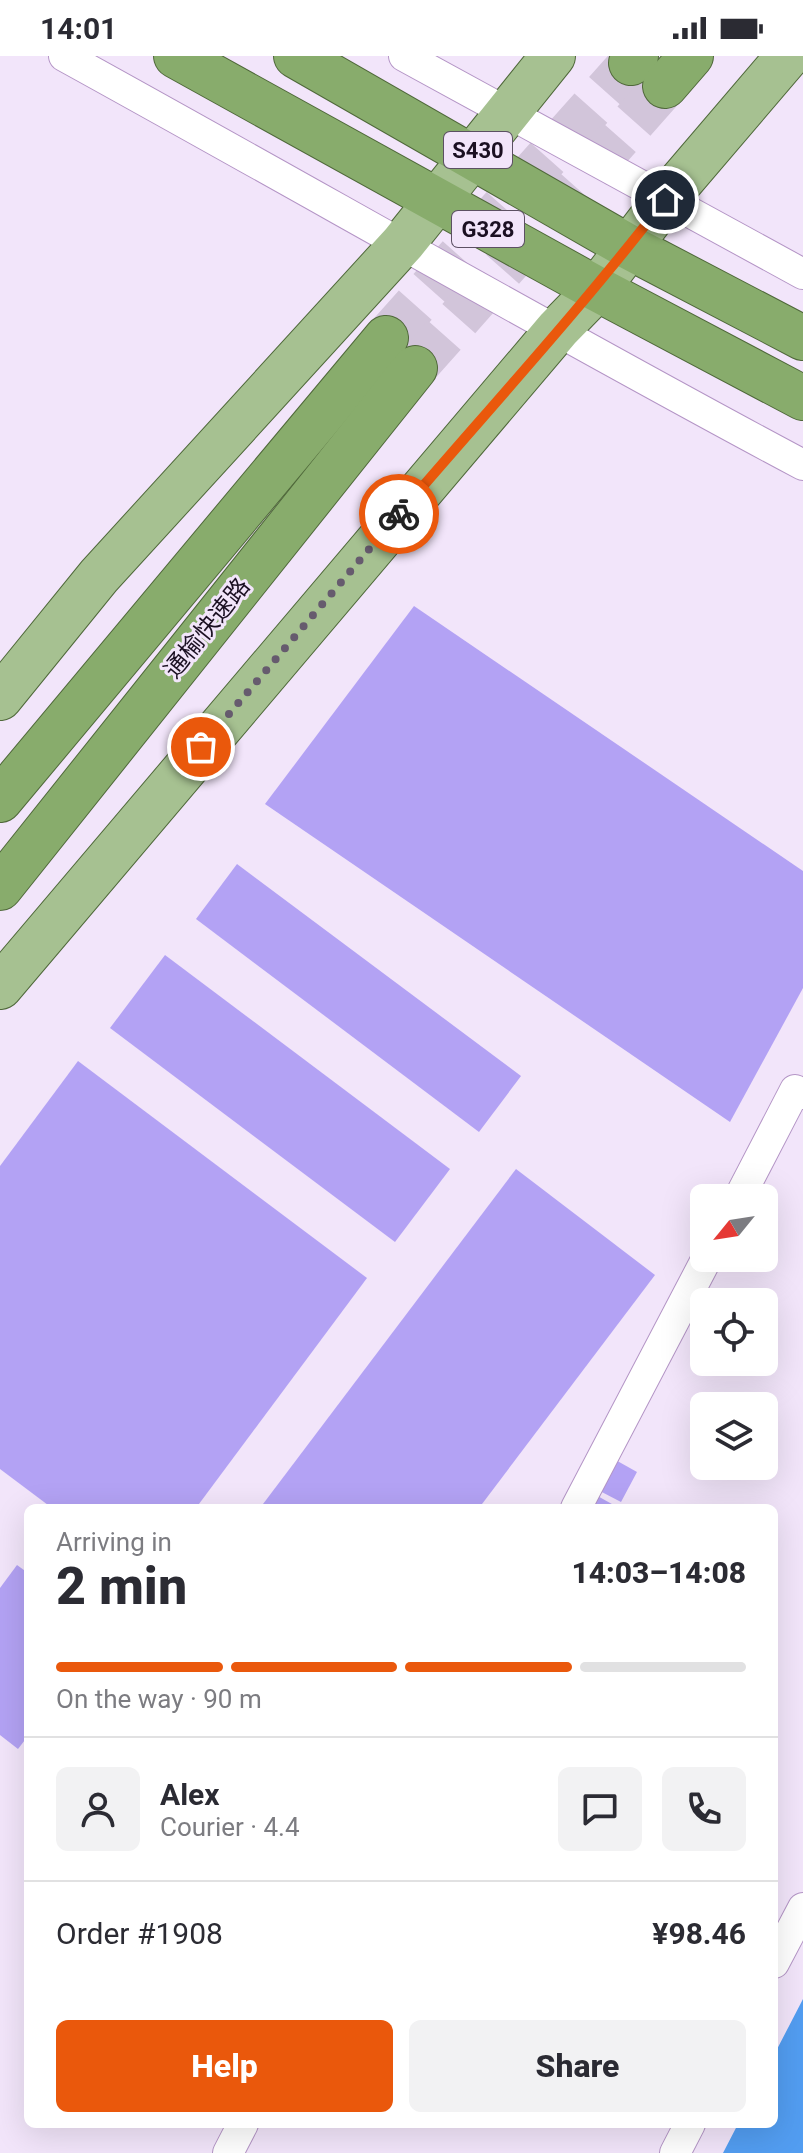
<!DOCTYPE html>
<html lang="en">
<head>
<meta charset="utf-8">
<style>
	body { margin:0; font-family:Roboto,"Noto Sans SC",sans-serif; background:#f2f2f3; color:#2b2b33; height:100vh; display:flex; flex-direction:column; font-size:30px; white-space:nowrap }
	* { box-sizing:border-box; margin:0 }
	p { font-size:26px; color:#7c7c81 }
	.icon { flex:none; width:44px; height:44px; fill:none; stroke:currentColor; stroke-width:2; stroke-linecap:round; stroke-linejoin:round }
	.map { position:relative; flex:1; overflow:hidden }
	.panel { position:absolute; left:24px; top:1448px; width:754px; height:624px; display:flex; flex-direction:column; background:#fff; border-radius:12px; box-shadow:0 8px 32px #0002 }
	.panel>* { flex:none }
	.needle { width:52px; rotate:240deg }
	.tools { position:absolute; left:690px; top:1128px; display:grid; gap:16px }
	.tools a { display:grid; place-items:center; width:88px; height:88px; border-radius:12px; background:#fff; box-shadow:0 8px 32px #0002; font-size:40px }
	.pin { position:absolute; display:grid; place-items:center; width:68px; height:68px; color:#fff; margin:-34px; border:4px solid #fff; border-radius:50%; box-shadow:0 2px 8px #0007 }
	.courier { position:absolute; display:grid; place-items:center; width:80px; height:80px; margin:-40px; border:6px solid #ea580c; border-radius:50%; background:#fff; color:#222; box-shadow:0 2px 10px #0007 }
	.overview em { font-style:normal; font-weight:800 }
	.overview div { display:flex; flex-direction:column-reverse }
	.overview { display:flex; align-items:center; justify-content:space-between; height:136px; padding:0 32px }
	h1 { font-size:52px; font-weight:800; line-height:60px }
	.bar { display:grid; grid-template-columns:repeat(4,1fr); gap:12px 8px; align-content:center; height:96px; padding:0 32px }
	.bar i { height:10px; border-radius:6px; background:#e1e1e2 }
	.bar .selected { background:#ea580c }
	.bar p { grid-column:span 4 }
	.line { display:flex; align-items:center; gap:20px; padding:0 32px; border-top:2px solid #e1e1e2 }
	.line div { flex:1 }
	.round { display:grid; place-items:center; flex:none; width:84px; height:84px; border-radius:12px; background:#f2f2f3 }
	.cta { display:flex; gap:16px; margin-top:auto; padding:16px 32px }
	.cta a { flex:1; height:92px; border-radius:12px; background:#ea580c; color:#fff; font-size:32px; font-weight:800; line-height:92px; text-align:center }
	.cta a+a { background:#f2f2f3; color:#2b2b33 }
	.status { display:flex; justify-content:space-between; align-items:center; height:56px; padding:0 40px; background:#fff; direction:ltr }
	.status svg { height:22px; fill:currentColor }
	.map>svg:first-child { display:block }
	.water { fill:#529df1 }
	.building { fill:#b3a2f4 }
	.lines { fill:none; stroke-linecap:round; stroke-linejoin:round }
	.trunk-tunnel { stroke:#d2c5da; stroke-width:44; stroke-dasharray:44 22; stroke-linecap:butt }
	.minor-casing { stroke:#b495c6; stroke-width:32 }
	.primary-casing { stroke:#4f683a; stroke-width:46 }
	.trunk-casing { stroke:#4f683a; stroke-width:46 }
	.minor { stroke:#fff; stroke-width:30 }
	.primary { stroke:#a6c191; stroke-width:44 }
	.trunk { stroke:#88ac6c; stroke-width:44 }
	.done { stroke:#665b6e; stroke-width:8; stroke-dasharray:0 14.4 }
	.route { stroke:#ea580c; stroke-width:10 }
	.labels { text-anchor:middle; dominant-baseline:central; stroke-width:6; stroke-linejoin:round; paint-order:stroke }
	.shield { fill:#f2e5fa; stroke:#5c5063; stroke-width:2 }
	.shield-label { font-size:22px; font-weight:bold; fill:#1b1022 }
	.street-label { font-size:24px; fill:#1b1022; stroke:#f2e5fa }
</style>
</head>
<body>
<div class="status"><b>14:01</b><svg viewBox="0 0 49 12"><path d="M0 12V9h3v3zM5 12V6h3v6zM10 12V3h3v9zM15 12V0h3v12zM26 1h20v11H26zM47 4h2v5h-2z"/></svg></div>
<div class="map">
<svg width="803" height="2097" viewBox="0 0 803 2097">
	<rect width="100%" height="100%" fill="#f2e5fa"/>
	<!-- water -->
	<polygon class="water" points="803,1943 803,2097 723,2097 738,2068 774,2068 774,1999"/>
	<!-- building -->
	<g class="building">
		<polygon points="414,550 803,815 803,932 730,1066 265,748"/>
		<polygon points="237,808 521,1020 479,1076 196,863"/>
		<polygon points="165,899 450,1113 395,1186 110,972"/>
		<polygon points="78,1005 367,1222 196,1452 52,1452 0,1413 0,1110"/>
		<polygon points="516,1113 655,1219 479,1452 260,1452"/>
		<polygon points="612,1402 637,1416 621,1446 596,1433"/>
		<polygon points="594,1438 619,1452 586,1452"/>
		<polygon points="17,1509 28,1517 28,1680 18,1693 0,1679 0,1532"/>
	</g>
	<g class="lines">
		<!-- trunk-tunnel -->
		<g class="trunk-tunnel">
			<polyline points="386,282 631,7"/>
			<polyline points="415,312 665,30"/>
		</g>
		<!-- minor casing -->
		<g class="minor-casing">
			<g id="minor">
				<path d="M64 0C311 136 555 277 803 409"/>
				<polyline points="404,0 803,218"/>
				<polyline points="739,1142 795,1034 803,1038"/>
				<polyline points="576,1452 707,1202"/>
				<polyline points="774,1907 803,1852"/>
				<polyline points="228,2097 243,2068"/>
				<polyline points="675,2097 690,2068"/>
			</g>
		</g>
		<!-- primary casing -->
		<g class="primary-casing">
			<g id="primary">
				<polyline points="0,642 99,520 403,187 553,0"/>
				<polyline points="0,931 558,273 597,233 665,144 788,0"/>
			</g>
		</g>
		<!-- trunk casing -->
		<g class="trunk-casing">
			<g id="trunk">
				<polyline points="176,0 597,233 803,342"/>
				<polyline points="296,0 629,191 803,282"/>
				<polyline points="631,7 636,0"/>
				<polyline points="665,30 691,0"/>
				<polyline points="0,744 386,282"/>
				<polyline points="0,832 415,312"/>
			</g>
		</g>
		<!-- minor -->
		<use href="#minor" class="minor"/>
		<!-- primary -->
		<use href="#primary" class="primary"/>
		<!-- trunk -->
		<use href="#trunk" class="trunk"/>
	</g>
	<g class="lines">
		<!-- done -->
		<polyline class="done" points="201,691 399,458"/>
		<!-- route -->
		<path class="route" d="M399 458C488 354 581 253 665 144"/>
	</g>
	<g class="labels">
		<!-- shield labels -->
		<g class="shield">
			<rect x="444" y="76" width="68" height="36" rx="6"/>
			<rect x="452" y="155" width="72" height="36" rx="6"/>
		</g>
		<g class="shield-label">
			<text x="478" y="94">S430</text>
			<text x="488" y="173">G328</text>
		</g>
		<!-- street labels -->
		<g class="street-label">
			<text transform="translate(207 572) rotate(-51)">通榆快速路</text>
		</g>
	</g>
</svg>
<div class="tools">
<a><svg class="needle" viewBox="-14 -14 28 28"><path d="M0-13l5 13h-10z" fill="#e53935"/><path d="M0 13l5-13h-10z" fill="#7c7c81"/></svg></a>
<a><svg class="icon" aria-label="locate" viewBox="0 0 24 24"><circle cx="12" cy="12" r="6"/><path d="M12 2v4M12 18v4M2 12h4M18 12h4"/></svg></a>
<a><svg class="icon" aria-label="layers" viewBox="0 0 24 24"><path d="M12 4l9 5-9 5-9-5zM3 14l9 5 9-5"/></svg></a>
</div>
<div class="pin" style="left:201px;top:691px;background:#ea580c"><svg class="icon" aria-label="bag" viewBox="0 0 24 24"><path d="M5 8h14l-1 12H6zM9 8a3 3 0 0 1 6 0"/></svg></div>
<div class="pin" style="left:665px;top:144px;background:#1f2937"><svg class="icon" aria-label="home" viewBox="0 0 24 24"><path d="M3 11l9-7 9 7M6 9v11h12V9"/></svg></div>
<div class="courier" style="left:399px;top:458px"><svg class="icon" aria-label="bike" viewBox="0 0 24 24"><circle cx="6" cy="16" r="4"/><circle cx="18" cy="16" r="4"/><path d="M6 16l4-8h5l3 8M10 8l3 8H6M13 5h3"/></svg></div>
<section class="panel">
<div class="overview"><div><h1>2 min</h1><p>Arriving in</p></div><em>14:03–14:08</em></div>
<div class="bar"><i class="selected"></i><i class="selected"></i><i class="selected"></i><i></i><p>On the way · 90 m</p></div>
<div class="line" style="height:144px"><a class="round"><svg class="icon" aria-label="person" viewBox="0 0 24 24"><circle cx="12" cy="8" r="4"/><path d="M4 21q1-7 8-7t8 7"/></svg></a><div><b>Alex</b><p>Courier · 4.4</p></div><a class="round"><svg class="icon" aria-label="chat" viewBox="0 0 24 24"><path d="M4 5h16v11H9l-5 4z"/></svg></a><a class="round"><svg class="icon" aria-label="phone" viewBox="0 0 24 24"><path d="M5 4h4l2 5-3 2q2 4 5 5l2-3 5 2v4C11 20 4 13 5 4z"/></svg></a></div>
<div class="line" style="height:104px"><div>Order #1908</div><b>¥98.46</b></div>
<div class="cta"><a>Help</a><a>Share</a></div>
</section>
</div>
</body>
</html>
